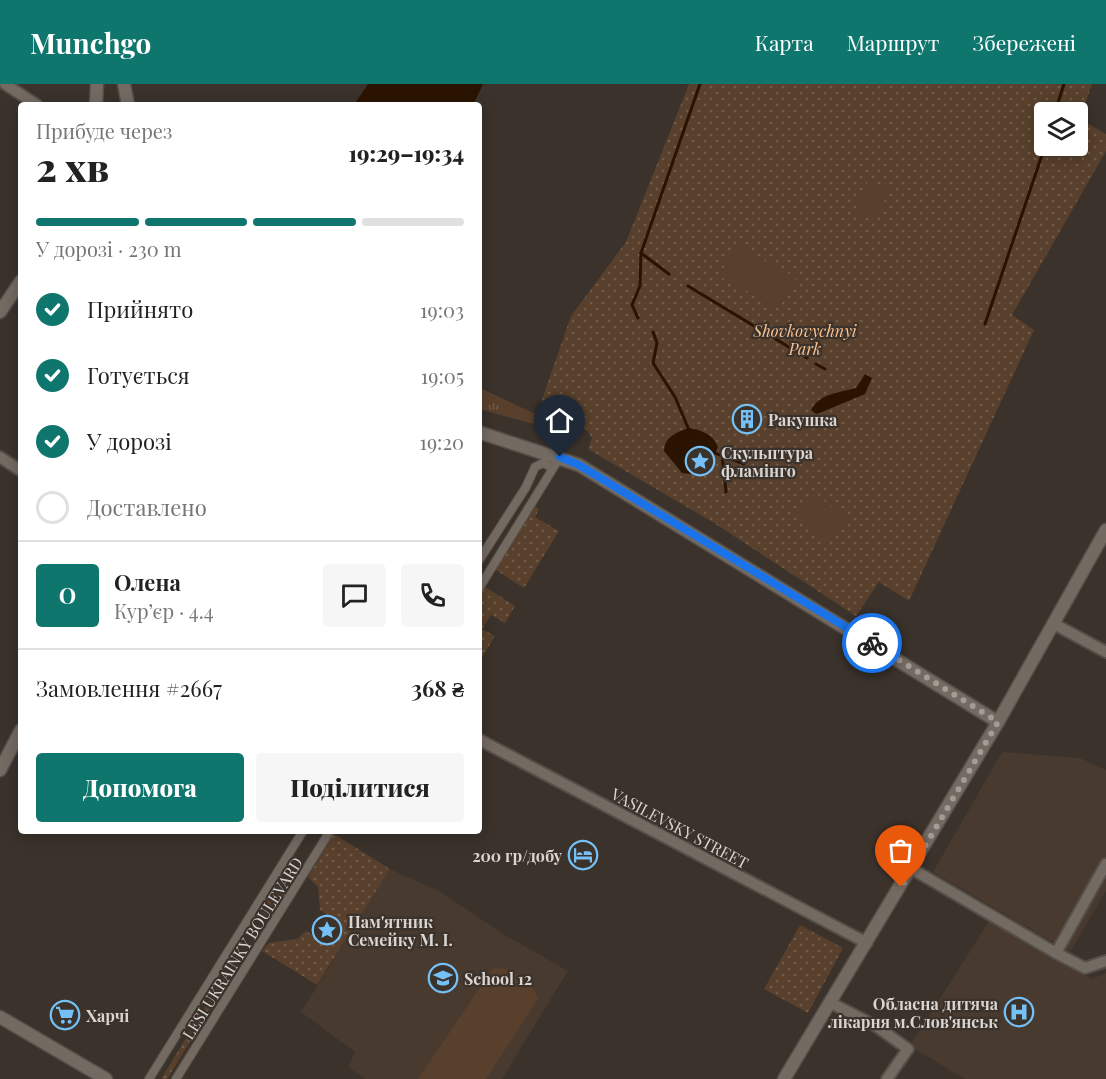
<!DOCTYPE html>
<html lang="uk">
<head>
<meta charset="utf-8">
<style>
	body { margin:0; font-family:"Playfair Display",serif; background:#f6f6f6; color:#222; height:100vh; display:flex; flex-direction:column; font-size:22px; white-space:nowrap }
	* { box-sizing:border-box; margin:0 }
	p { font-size:20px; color:#767676 }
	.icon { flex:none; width:33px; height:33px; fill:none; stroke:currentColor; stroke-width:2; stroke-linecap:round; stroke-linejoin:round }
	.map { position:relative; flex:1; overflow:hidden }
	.panel { position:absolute; left:18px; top:18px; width:464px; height:732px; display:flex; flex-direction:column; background:#fff; border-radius:6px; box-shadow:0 3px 15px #0003 }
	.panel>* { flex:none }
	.controls { position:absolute; left:1034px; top:18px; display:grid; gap:12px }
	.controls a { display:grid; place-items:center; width:54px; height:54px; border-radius:6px; background:#fff; box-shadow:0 3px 15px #0003; font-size:30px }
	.pin { position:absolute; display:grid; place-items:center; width:51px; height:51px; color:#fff; margin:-62px -26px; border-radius:50% 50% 50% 0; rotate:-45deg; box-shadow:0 0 6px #0007 }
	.pin .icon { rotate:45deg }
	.courier { position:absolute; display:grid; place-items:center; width:60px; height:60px; margin:-30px; border:4px solid #1a73e8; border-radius:50%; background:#fff; color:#222; box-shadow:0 2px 8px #0007 }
	.summary em { font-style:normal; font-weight:800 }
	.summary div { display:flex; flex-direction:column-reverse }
	.summary { display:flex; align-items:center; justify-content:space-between; height:102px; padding:0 18px }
	h1 { font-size:39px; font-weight:800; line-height:45px }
	.bar { display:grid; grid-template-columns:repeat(4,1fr); gap:9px 6px; align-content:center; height:72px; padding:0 18px }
	.bar i { height:8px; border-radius:4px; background:#e0e0e0 }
	.bar .current { background:#0f766e }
	.bar p { grid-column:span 4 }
	.line { display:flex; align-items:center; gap:15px; padding:0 18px; border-top:2px solid #e0e0e0 }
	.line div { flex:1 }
	.round { display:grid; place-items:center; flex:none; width:63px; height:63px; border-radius:6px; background:#f6f6f6 }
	ol { padding:0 18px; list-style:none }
	li { display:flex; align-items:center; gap:18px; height:66px }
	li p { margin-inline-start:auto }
	li .icon { padding:6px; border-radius:50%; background:#0f766e; color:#fff; stroke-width:4 }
	li:last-child { color:#767676 }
	li i { width:33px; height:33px; border:3px solid #e0e0e0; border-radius:50% }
	.cta { display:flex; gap:12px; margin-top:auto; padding:12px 18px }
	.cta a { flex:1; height:69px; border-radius:6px; background:#0f766e; color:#fff; font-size:24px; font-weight:800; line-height:69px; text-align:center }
	.cta a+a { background:#f6f6f6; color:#222 }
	header { display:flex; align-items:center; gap:36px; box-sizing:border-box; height:84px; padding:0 30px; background:#0f766e; color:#fff }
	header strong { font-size:28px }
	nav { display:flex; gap:33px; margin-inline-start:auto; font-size:21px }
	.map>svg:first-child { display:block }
	.built { fill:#483a2f }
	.grass { fill:url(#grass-tufts) }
	.park { fill:url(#park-dots); fill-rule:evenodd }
	.pitch { fill:#58402c }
	.water { fill:#2a1300 }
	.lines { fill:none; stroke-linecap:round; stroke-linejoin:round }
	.stream { stroke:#2a1300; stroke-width:3 }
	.pedestrian-casing { stroke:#554e48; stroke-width:10 }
	.minor-casing { stroke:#554e48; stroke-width:14 }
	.tertiary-casing { stroke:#554e48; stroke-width:15 }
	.pedestrian { stroke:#736a62; stroke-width:8 }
	.minor { stroke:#736a62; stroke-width:10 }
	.tertiary { stroke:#736a62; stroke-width:12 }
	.done { stroke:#a29c97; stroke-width:6; stroke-dasharray:0 10.8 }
	.route { stroke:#1a73e8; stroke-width:8 }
	.labels { text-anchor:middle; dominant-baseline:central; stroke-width:4.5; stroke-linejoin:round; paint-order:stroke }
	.park-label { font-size:16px; font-style:italic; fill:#fdc28f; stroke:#3a322b }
	.poi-label { font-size:16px; font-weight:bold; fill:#dad5d1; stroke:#3a322b; text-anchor:start }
	.street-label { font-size:16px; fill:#dad5d1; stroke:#3a322b }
</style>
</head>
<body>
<header>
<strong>Munchgo</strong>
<nav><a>Карта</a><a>Маршрут</a><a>Збережені</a></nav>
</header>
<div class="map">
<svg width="1106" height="995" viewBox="0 0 1106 995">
	<defs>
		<pattern id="grass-tufts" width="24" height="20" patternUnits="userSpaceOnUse" patternTransform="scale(1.5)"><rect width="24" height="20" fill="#58402c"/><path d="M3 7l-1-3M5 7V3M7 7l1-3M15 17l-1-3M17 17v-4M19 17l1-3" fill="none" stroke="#6f5b4a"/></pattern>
		<pattern id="park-dots" width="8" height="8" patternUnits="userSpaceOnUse" patternTransform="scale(1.5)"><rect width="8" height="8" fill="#58402c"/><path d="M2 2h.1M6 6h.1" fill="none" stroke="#6f5b4a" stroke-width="1.8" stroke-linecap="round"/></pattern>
	</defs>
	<rect width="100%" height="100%" fill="#3a322b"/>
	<!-- built -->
	<g class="built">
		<polygon points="1002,668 1080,674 1106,686 1106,807 1070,868 933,788"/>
		<polygon points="390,785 439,807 505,851 568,887 502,995 365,995 348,983 355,968 301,928"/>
		<polygon points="989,837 1092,895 1106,889 1106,995 965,995 910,962"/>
	</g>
	<!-- grass -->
	<g class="grass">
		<polygon points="478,303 548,336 545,343 479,325"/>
		<polygon points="279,797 291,804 271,837 259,830"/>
	</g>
	<!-- park -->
	<g class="park">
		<path d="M689 0H1092L1080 35 1106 50V67L1012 231 1034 246 909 517 879 498 856 532 714 439 588 365 592 354C586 340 563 327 550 338L537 330 571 232 626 158ZM1044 28H1077V62H1044Z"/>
		<polygon points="532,421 539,425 535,433 559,447 524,504 493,484"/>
		<polygon points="482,501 515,522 505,539 491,531 482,545 495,552 483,572 479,569 479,507"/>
		<polygon points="334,750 390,785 317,901 262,867 269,859 297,855 306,847 325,859 339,839 320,826 318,803 308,793"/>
		<polygon points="800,841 843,864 808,929 764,905"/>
		<polygon points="235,874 240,877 167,995 161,995"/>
	</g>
	<!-- pitch -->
	<g class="pitch">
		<polygon points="868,97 889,106 875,137 854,129"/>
		<polygon points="736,161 796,194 779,224 719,192"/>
		<polygon points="814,408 848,437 828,459 794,430"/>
		<path d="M494 883C515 886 530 894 538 915L486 995H418Z"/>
	</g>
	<!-- water -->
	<g class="water">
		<polygon points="368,0 483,0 473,21 354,21"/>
		<path d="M865 290 872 294 865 310 822 328 816 330 811 326C819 310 840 308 856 304Z"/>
		<path d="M689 344C701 346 713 350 718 363L709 383 700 391 682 389 664 367C664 353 677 348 689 344Z"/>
	</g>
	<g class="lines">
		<!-- stream -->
		<g class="stream">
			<polyline points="1055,28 1064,0"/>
			<polyline points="641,169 669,190"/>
			<polyline points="688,202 807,274"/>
			<polyline points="638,234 632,221 640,202 641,169 700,0"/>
			<polyline points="985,240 1045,62"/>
			<polyline points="653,248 657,259 653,279 675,313 689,346"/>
			<polyline points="816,280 825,285"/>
			<polyline points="715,369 744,380"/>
			<polyline points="722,370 726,408"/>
		</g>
		<!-- pedestrian casing -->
		<g class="pedestrian-casing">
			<g id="pedestrian">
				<polyline points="478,478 526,403 535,383 543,379 553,384"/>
				<polyline points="478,506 560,373"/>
				<polyline points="149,995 303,747"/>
				<polyline points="176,995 330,747"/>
			</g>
		</g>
		<!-- minor casing -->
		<g class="minor-casing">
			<g id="minor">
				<polyline points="5,0 37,21"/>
				<polyline points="0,373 21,387"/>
				<polyline points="1054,540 1106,568"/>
				<polyline points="478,655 867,859"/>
				<polyline points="912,785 1056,869 1106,780"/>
				<polyline points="1056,869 1085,884 1106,877"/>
				<polyline points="831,919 876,942 908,965 887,995"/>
			</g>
		</g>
		<!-- tertiary casing -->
		<g class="tertiary-casing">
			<g id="tertiary">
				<polyline points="124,0 128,21"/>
				<polyline points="96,21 97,0"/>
				<polyline points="0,228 21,197"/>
				<polyline points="478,348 579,381 998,638"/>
				<polyline points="0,686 21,646"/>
				<polyline points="0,933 106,995"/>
				<polyline points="784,995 998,638 1106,446"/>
			</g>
		</g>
		<!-- pedestrian -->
		<use href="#pedestrian" class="pedestrian"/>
		<!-- minor -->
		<use href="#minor" class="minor"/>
		<!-- tertiary -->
		<use href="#tertiary" class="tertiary"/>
	</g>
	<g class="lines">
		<!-- done -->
		<polyline class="done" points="872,559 998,638 901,803"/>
		<!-- route -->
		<polyline class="route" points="560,373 579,381 872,559"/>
	</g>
	<!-- icons -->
	<defs>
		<g id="building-ring" transform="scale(1.5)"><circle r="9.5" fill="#3a322b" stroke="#75c0f6" stroke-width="1.5"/><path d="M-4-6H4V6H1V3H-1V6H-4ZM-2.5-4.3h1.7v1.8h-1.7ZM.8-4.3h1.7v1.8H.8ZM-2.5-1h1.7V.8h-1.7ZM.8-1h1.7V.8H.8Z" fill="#75c0f6"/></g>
		<g id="sight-ring" transform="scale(1.5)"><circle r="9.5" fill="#3a322b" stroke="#75c0f6" stroke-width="1.5"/><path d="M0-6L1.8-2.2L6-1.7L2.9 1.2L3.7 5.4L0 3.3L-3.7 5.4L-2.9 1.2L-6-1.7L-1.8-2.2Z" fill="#75c0f6"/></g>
		<g id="hotel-ring" transform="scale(1.5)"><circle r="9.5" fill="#3a322b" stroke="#75c0f6" stroke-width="1.5"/><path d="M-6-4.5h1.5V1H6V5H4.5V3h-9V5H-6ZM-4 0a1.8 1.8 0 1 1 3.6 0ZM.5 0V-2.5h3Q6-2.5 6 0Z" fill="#75c0f6"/></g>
		<g id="school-ring" transform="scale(1.5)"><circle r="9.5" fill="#3a322b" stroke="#75c0f6" stroke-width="1.5"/><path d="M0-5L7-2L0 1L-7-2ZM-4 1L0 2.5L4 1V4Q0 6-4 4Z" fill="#75c0f6"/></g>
		<g id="hospital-ring" transform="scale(1.5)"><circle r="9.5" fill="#3a322b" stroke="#75c0f6" stroke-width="1.5"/><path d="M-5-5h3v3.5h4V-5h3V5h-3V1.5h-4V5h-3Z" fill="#75c0f6"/></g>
		<g id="supermarket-ring" transform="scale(1.5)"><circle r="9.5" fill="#3a322b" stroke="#75c0f6" stroke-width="1.5"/><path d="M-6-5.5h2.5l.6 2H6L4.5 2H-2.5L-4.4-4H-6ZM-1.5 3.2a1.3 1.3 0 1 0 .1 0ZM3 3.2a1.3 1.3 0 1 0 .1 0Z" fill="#75c0f6"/></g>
	</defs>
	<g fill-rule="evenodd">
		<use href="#building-ring" x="747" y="335"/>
		<use href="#sight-ring" x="700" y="377"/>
		<use href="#hotel-ring" x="583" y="771"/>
		<use href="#sight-ring" x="327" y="846"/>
		<use href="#school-ring" x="443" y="894"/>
		<use href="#hospital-ring" x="1019" y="928"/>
		<use href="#supermarket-ring" x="65" y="931"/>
	</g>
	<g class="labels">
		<!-- park labels -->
		<g class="park-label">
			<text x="805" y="246">Shovkovychnyi<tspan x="805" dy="18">Park</tspan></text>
		</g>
		<!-- poi labels -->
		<g class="poi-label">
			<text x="768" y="335">Ракушка</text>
			<text x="721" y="368">Скульптура<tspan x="721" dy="18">фламінго</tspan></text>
			<text x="562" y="771" text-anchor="end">200 гр/добу</text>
			<text x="348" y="837">Пам'ятник<tspan x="348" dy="18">Семейку М. І.</tspan></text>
			<text x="464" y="894">School 12</text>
			<text x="998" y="919" text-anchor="end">Обласна дитяча<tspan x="998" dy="18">лікарня м.Слов'янськ</tspan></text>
			<text x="86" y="931">Харчі</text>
		</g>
		<!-- street labels -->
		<g class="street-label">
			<text transform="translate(680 744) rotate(28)">VASILEVSKY STREET</text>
			<text transform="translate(242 864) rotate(-58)">LESI UKRAINKY BOULEVARD</text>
		</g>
	</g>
</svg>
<div class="controls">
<a><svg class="icon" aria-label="layers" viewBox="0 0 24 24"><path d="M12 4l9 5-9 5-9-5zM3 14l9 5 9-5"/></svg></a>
</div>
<div class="pin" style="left:901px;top:803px;background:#ea580c"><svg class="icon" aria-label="bag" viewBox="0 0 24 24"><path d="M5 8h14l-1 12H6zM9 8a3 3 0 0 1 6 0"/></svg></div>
<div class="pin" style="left:560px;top:373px;background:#1f2937"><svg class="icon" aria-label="home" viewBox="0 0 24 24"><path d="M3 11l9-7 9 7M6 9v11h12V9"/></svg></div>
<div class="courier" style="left:872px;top:559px"><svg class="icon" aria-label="bike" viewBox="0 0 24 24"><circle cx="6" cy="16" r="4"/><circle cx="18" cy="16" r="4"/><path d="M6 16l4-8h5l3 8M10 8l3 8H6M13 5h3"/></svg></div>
<section class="panel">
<div class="summary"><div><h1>2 хв</h1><p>Прибуде через</p></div><em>19:29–19:34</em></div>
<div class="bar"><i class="current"></i><i class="current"></i><i class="current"></i><i></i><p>У дорозі · 230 m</p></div>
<ol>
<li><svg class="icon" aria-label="check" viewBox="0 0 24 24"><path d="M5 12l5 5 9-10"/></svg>Прийнято<p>19:03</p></li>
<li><svg class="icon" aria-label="check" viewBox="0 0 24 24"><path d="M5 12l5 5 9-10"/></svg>Готується<p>19:05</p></li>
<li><svg class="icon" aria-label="check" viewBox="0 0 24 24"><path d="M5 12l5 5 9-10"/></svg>У дорозі<p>19:20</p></li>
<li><i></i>Доставлено</li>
</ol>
<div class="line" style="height:108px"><b class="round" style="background:#0f766e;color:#fff">О</b><div><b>Олена</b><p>Кур’єр · 4.4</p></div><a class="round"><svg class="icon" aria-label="chat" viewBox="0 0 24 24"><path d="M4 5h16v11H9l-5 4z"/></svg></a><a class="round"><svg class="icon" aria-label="phone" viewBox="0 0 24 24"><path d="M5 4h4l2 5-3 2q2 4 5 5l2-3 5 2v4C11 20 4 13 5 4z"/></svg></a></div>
<div class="line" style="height:78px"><div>Замовлення #2667</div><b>368 ₴</b></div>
<div class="cta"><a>Допомога</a><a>Поділитися</a></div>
</section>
</div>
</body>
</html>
